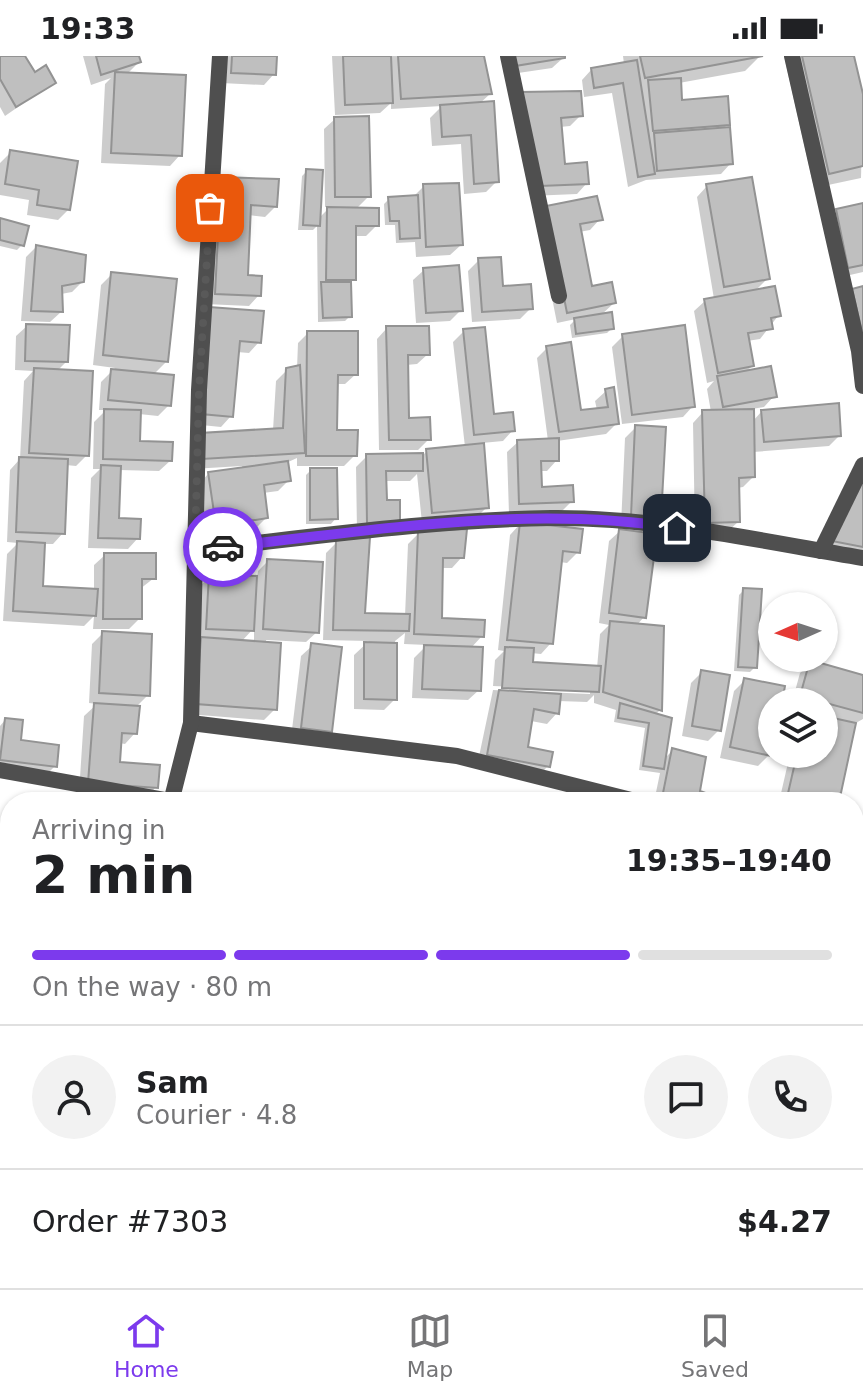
<!DOCTYPE html>
<html lang="en">
<head>
<meta charset="utf-8">
<style>
	body { margin:0; font-family:"DejaVu Sans",sans-serif; background:#f2f2f2; color:#202124; height:100vh; display:flex; flex-direction:column; font-size:30px; white-space:nowrap }
	* { box-sizing:border-box; margin:0 }
	p { font-size:26px; color:#757577 }
	.icon { flex:none; width:44px; height:44px; fill:none; stroke:currentColor; stroke-width:2; stroke-linecap:round; stroke-linejoin:round }
	.map { position:relative; flex:1; overflow:hidden }
	.sheet { position:absolute; left:0px; top:736px; width:864px; height:496px; display:flex; flex-direction:column; background:#fff; border-radius:32px 32px 0 0; box-shadow:0 2px 6px #0004 }
	.sheet>* { flex:none }
	.needle { width:52px; rotate:267deg }
	.tools { position:absolute; left:758px; top:536px; display:grid; gap:16px }
	.tools a { display:grid; place-items:center; width:80px; height:80px; border-radius:50%; background:#fff; box-shadow:0 2px 6px #0004; font-size:40px }
	.pin { position:absolute; display:grid; place-items:center; width:68px; height:68px; color:#fff; margin:-34px; border-radius:16px; box-shadow:0 4px 12px #0006 }
	.courier { position:absolute; display:grid; place-items:center; width:80px; height:80px; margin:-40px; border:6px solid #7c3aed; border-radius:50%; background:#fff; color:#222; box-shadow:0 2px 10px #0007 }
	.head em { font-style:normal; font-weight:700 }
	.head div { display:flex; flex-direction:column-reverse }
	.head { display:flex; align-items:center; justify-content:space-between; height:136px; padding:0 32px }
	h1 { font-size:52px; font-weight:700; line-height:60px }
	.bar { display:grid; grid-template-columns:repeat(4,1fr); gap:12px 8px; align-content:center; height:96px; padding:0 32px }
	.bar i { height:10px; border-radius:6px; background:#e0e0e0 }
	.bar .on { background:#7c3aed }
	.bar p { grid-column:span 4 }
	.line { display:flex; align-items:center; gap:20px; padding:0 32px; border-top:2px solid #e0e0e0 }
	.line div { flex:1 }
	.round { display:grid; place-items:center; flex:none; width:84px; height:84px; border-radius:42px; background:#f2f2f2 }
	.status { display:flex; justify-content:space-between; align-items:center; height:56px; padding:0 40px; background:#fff; direction:ltr }
	.status svg { height:22px; fill:currentColor }
	.tab-bar { display:flex; justify-content:space-around; align-items:center; height:112px; border-top:2px solid #e0e0e0; background:#fff; font-size:22px; color:#757577 }
	.tab-bar a { display:grid; justify-items:center; gap:4px }
	.tab-bar .on { color:#7c3aed }
	.map>svg:first-child { display:block }
	.shadow { fill:#0003; fill-rule:evenodd }
	.building { fill:#bfbfbf; stroke:#939393; stroke-width:2 }
	.lines { fill:none; stroke-linecap:round; stroke-linejoin:round }
	.street { stroke:#4f4f4f; stroke-width:16 }
	.done { stroke:#595959; stroke-width:8; stroke-dasharray:0 14.4 }
	.route { stroke:#7c3aed; stroke-width:10 }
</style>
</head>
<body>
<div class="status"><b>19:33</b><svg viewBox="0 0 49 12"><path d="M0 12V9h3v3zM5 12V6h3v6zM10 12V3h3v9zM15 12V0h3v12zM26 1h20v11H26zM47 4h2v5h-2z"/></svg></div>
<div class="map">
<svg width="863" height="1232" viewBox="0 0 863 1232">
	<rect width="100%" height="100%" fill="#fff"/>
	<!-- shadow -->
	<g class="shadow">
		<polygon points="0,0 23,0 34,19 54,26 5,60 0,51"/>
		<polygon points="83,0 137,0 139,6 127,18 180,99 170,110 101,107 105,28 111,22 91,29"/>
		<polygon points="223,0 275,0 274,18 264,29 221,27"/>
		<polygon points="332,0 482,0 490,38 479,48 497,125 486,136 464,138 461,88 432,90 430,62 442,50 391,53 391,47 380,57 335,59"/>
		<polygon points="502,0 563,0 563,2 552,12 504,19"/>
		<polygon points="623,0 760,0 745,15 679,27 681,46 728,68 722,74 731,107 721,118 646,124 628,131 612,37 584,41 582,24 592,13 624,8"/>
		<polygon points="784,0 852,0 863,48 861,122 814,132"/>
		<polygon points="511,48 581,59 570,70 560,71 563,110 587,127 577,138 530,140"/>
		<polygon points="335,63 369,140 355,154 377,169 366,180 354,180 350,260 345,265 318,266 317,170 313,174 298,174 302,120 307,115 319,162 330,151 325,151 324,73"/>
		<polygon points="11,96 69,153 58,164 27,159 29,144 0,139 0,107"/>
		<polygon points="222,123 276,150 265,161 249,159 246,221 259,239 249,250 205,248 211,133"/>
		<polygon points="424,130 461,189 450,199 416,201 415,186 396,187 395,169 385,169 384,148 389,143 412,142"/>
		<polygon points="707,130 768,222 755,235 778,260 760,283 747,285 752,310 745,317 774,340 764,351 752,353 752,366 762,355 839,380 829,390 753,396 753,421 743,431 737,432 738,466 727,476 695,477 693,367 703,356 711,356 707,333 714,325 707,327 694,255 705,245 714,243 697,141"/>
		<polygon points="863,150 863,216 837,222 826,165 837,155"/>
		<polygon points="536,162 600,163 590,174 579,176 590,232 614,247 600,260 612,272 607,277 572,282 570,269 576,263 557,267"/>
		<polygon points="0,164 22,189 17,194 0,190"/>
		<polygon points="36,191 82,226 72,236 61,238 61,256 50,266 21,265 26,201"/>
		<polygon points="479,204 502,232 531,252 520,263 472,266 468,215"/>
		<polygon points="424,214 461,254 450,265 416,267 413,224"/>
		<polygon points="112,218 166,306 153,319 169,349 158,360 139,358 137,386 170,405 159,415 119,414 117,464 138,482 128,493 88,492 91,422 100,413 93,413 94,366 106,354 99,354 101,326 115,312 93,309 101,229"/>
		<polygon points="199,264 259,286 249,297 237,296 231,360 221,371 191,368"/>
		<polygon points="27,270 66,306 57,315 87,399 76,410 66,409 63,477 53,488 43,488 41,532 94,535 94,509 105,499 154,522 140,533 140,562 129,573 93,573 94,560 84,570 3,565 7,498 18,487 7,486 10,414 20,403 24,325 33,315 15,314 16,280"/>
		<polygon points="387,272 428,298 417,308 406,309 407,364 429,383 418,394 379,394 377,283"/>
		<polygon points="464,275 492,360 513,374 503,385 482,387 487,451 476,462 422,467 417,418 410,425 385,425 385,446 398,446 357,476 356,411 367,400 422,400 427,395 465,391 453,286"/>
		<polygon points="308,277 356,318 345,328 336,328 335,376 355,399 344,410 297,410 297,402 286,407 288,425 278,435 263,437 266,462 256,472 205,479 199,428 209,417 243,413 242,410 192,413 190,389 273,374 276,325 287,314 297,312 298,287"/>
		<polygon points="623,280 693,350 683,361 622,368 612,291"/>
		<polygon points="547,292 579,356 597,354 595,345 606,335 617,367 606,378 557,385 557,404 547,415 539,415 540,433 572,445 561,456 509,458 507,396 518,386 548,385 537,302"/>
		<polygon points="636,371 660,446 675,461 664,472 621,469 625,382"/>
		<polygon points="863,401 863,508 818,500"/>
		<polygon points="311,414 336,462 331,468 306,468 306,419"/>
		<polygon points="520,468 578,496 567,507 560,506 551,587 541,598 531,597 530,608 597,612 600,578 609,569 599,567 609,485 620,475 644,561 636,570 660,654 655,659 663,704 673,694 697,737 707,746 654,746 660,717 639,714 645,672 614,666 616,654 594,647 594,639 587,646 558,645 557,657 547,668 531,665 526,693 548,710 538,720 477,710 493,634 590,638 590,634 493,630 495,604 504,595 498,594 510,479"/>
		<polygon points="419,477 462,501 452,512 441,512 440,564 482,580 470,593 479,634 468,644 412,642 414,602 427,589 404,588 405,577 395,585 395,643 384,654 354,653 354,599 369,585 323,584 326,497 337,486 363,559 405,560 408,488"/>
		<path d="M268 505 317 576 306 586 266 584 275 653 264 664 187 658 199 531 210 520 257 522 258 515ZM254 572V587L241 586Z"/>
		<polygon points="744,534 755,611 750,616 734,615 739,539"/>
		<polygon points="103,577 148,639 135,652 135,677 125,688 119,687 118,708 156,731 146,742 79,737 84,660 97,648 89,647 92,588"/>
		<polygon points="312,590 330,675 319,685 291,682 301,600"/>
		<polygon points="811,607 863,621 863,663 854,668 837,746 779,746 790,698 824,698 824,646 792,646 800,617"/>
		<polygon points="702,616 719,674 708,685 682,680 691,627"/>
		<polygon points="745,624 780,646 772,646 769,699 758,710 720,702 734,635"/>
		<polygon points="5,664 19,686 55,710 44,721 0,716 0,670"/>
		<polygon points="854,842 863,845 863,877 854,899"/>
		<polygon points="10,968 10,1022 2,1022 3,974"/>
		<polygon points="10,1023 10,1213 1,1214 0,1130 8,1122 0,1122 0,1033"/>
		<polygon points="345,1222 363,1222 378,1232 338,1232"/>
		<polygon points="477,1222 541,1222 534,1232 471,1232"/>
		<polygon points="588,1222 824,1222 820,1232 612,1232"/>
		<polygon points="835,1222 853,1222 863,1226 863,1232 825,1232"/>
	</g>
	<!-- building -->
	<g class="building">
		<polygon points="0,0 25,0 35,16 46,9 56,27 16,51 0,23"/>
		<polygon points="96,0 139,0 141,6 101,19"/>
		<polygon points="232,0 277,0 276,19 231,17"/>
		<polygon points="343,0 391,0 393,47 345,49"/>
		<polygon points="398,0 484,0 492,38 401,43"/>
		<polygon points="513,0 565,0 565,2 515,10"/>
		<polygon points="640,0 763,0 645,22"/>
		<polygon points="802,0 854,0 863,38 863,110 829,118"/>
		<polygon points="637,4 655,118 638,121 623,27 594,32 591,12"/>
		<polygon points="115,16 186,19 182,100 111,97"/>
		<polygon points="681,22 682,44 728,40 730,69 653,75 648,24"/>
		<polygon points="581,35 583,60 561,62 565,108 587,106 589,128 540,130 521,36"/>
		<polygon points="494,45 499,126 474,128 471,79 442,81 440,49"/>
		<polygon points="369,60 371,141 335,141 334,61"/>
		<polygon points="730,71 733,108 657,115 654,77"/>
		<polygon points="10,94 78,105 70,154 37,149 39,134 5,128"/>
		<polygon points="306,113 323,114 320,170 303,169"/>
		<polygon points="221,121 279,123 277,151 251,149 248,219 262,220 261,240 215,238"/>
		<polygon points="752,121 770,223 724,231 706,128"/>
		<polygon points="459,127 463,189 426,191 423,128"/>
		<polygon points="418,139 420,182 400,183 399,165 390,165 388,141"/>
		<polygon points="597,140 603,164 580,168 592,230 612,226 616,247 567,257 546,150"/>
		<polygon points="863,147 863,209 848,212 836,153"/>
		<polygon points="327,151 379,152 379,170 356,170 356,224 326,224"/>
		<polygon points="0,162 29,170 24,190 0,184"/>
		<polygon points="36,189 86,199 84,226 62,230 63,256 31,255"/>
		<polygon points="501,201 503,230 531,228 533,253 482,256 478,202"/>
		<polygon points="459,209 463,255 426,257 423,212"/>
		<polygon points="111,216 177,223 168,306 103,299"/>
		<polygon points="321,226 351,226 352,261 323,262"/>
		<polygon points="775,230 781,260 771,262 773,273 748,277 754,310 718,317 704,243"/>
		<polygon points="863,230 863,280 852,233"/>
		<polygon points="209,251 264,255 261,287 240,285 233,361 201,358"/>
		<polygon points="612,256 614,273 576,278 574,262"/>
		<polygon points="26,268 70,269 68,306 25,305"/>
		<polygon points="685,269 695,351 632,359 622,278"/>
		<polygon points="386,270 429,270 430,299 408,299 409,362 430,361 431,384 389,384"/>
		<polygon points="485,271 494,358 513,356 515,375 474,379 463,273"/>
		<polygon points="307,275 358,275 358,319 338,319 337,374 358,374 357,400 306,400"/>
		<polygon points="571,286 581,354 608,351 605,333 614,331 619,368 559,376 546,290"/>
		<polygon points="300,309 305,397 202,403 200,377 283,372 286,312"/>
		<polygon points="771,310 777,341 723,351 717,320"/>
		<polygon points="34,312 93,315 89,400 29,397"/>
		<polygon points="111,313 174,319 171,350 108,344"/>
		<polygon points="839,347 841,380 764,386 761,354"/>
		<polygon points="104,353 141,354 140,385 173,386 172,405 103,403"/>
		<polygon points="754,353 755,421 739,422 740,466 705,467 702,354"/>
		<polygon points="635,369 666,371 662,444 678,444 677,462 631,460"/>
		<polygon points="559,382 559,405 541,405 542,431 573,429 574,446 519,448 517,384"/>
		<polygon points="484,387 489,452 432,457 426,393"/>
		<polygon points="423,397 423,415 386,415 387,444 400,444 400,466 367,467 366,398"/>
		<polygon points="19,401 68,403 65,478 16,476"/>
		<polygon points="288,405 291,425 264,429 268,462 216,470 208,416"/>
		<polygon points="101,409 121,410 119,462 141,463 140,483 98,482"/>
		<polygon points="310,412 337,412 338,463 310,464"/>
		<polygon points="863,416 863,491 832,485"/>
		<polygon points="520,466 583,473 580,497 563,495 553,588 507,584"/>
		<polygon points="467,473 464,502 443,502 442,562 485,564 484,581 414,578 418,475"/>
		<polygon points="619,473 657,478 646,562 609,557"/>
		<polygon points="370,481 365,557 410,558 409,575 333,574 336,484"/>
		<polygon points="17,485 45,487 43,530 98,533 96,560 13,555"/>
		<polygon points="104,497 156,497 156,523 142,523 142,563 103,563"/>
		<polygon points="267,503 323,506 319,577 263,573"/>
		<polygon points="209,518 257,520 254,575 206,573"/>
		<polygon points="743,532 762,533 757,612 738,611"/>
		<polygon points="610,565 664,570 662,655 603,636"/>
		<polygon points="102,575 152,578 150,640 99,637"/>
		<polygon points="201,581 281,587 277,654 196,648"/>
		<polygon points="364,586 397,587 397,644 364,643"/>
		<polygon points="311,587 342,591 332,676 301,672"/>
		<polygon points="424,589 483,591 481,635 422,633"/>
		<polygon points="505,591 534,592 533,606 601,610 599,636 502,632"/>
		<polygon points="810,604 863,619 863,657 800,640"/>
		<polygon points="701,614 730,619 721,675 692,670"/>
		<polygon points="744,622 785,630 782,646 772,646 771,700 730,691"/>
		<polygon points="499,634 561,638 559,658 534,653 528,691 553,696 550,711 487,699"/>
		<polygon points="94,647 140,650 137,678 122,677 120,706 160,709 158,732 88,727"/>
		<polygon points="620,647 672,662 664,713 643,710 649,667 618,662"/>
		<polygon points="824,660 856,667 839,746 786,746 797,698 824,698"/>
		<polygon points="5,662 23,664 21,684 59,689 57,711 0,704"/>
		<polygon points="672,692 706,701 700,735 711,739 710,746 676,746 662,742"/>
		<polygon points="854,840 863,843 863,883 857,899"/>
		<polygon points="0,904 10,904 7,957 0,958"/>
		<polygon points="9,1021 10,1021 10,1112 5,1112"/>
		<polygon points="8,1119 10,1119 10,1182"/>
		<polygon points="854,1220 863,1224 863,1232 833,1232 837,1222"/>
		<polygon points="61,1222 62,1232 0,1232 0,1223"/>
		<polygon points="346,1222 368,1222 382,1228 380,1232 342,1232"/>
		<polygon points="398,1222 424,1222 419,1232 393,1232"/>
		<polygon points="481,1222 543,1222 537,1232 475,1232"/>
		<polygon points="639,1222 720,1222 716,1232 663,1232"/>
		<polygon points="721,1222 826,1222 822,1232 717,1232"/>
	</g>
	<g class="lines">
		<!-- street -->
		<g class="street">
			<polyline points="508,0 559,240"/>
			<polyline points="792,0 859,295 863,330"/>
			<path d="M195 494C313 481 432 464 551 462 655 461 760 485 863 502"/>
			<polyline points="821,495 863,409"/>
			<polyline points="191,667 457,700 639,746"/>
			<polyline points="0,714 171,745"/>
			<polyline points="171,746 191,667 199,334 220,0"/>
			<polyline points="854,802 863,806"/>
			<polyline points="854,1178 863,1183"/>
			<polyline points="100,1232 101,1222"/>
		</g>
	</g>
	<g class="lines">
		<!-- done -->
		<polyline class="done" points="210,152 199,334 195,494 223,491"/>
		<!-- route -->
		<path class="route" d="M223 491C373 475 526 448 677 472"/>
	</g>
</svg>
<div class="tools">
<a><svg class="needle" viewBox="-14 -14 28 28"><path d="M0-13l5 13h-10z" fill="#e53935"/><path d="M0 13l5-13h-10z" fill="#757577"/></svg></a>
<a><svg class="icon" aria-label="layers" viewBox="0 0 24 24"><path d="M12 4l9 5-9 5-9-5zM3 14l9 5 9-5"/></svg></a>
</div>
<div class="pin" style="left:210px;top:152px;background:#ea580c"><svg class="icon" aria-label="bag" viewBox="0 0 24 24"><path d="M5 8h14l-1 12H6zM9 8a3 3 0 0 1 6 0"/></svg></div>
<div class="pin" style="left:677px;top:472px;background:#1f2937"><svg class="icon" aria-label="home" viewBox="0 0 24 24"><path d="M3 11l9-7 9 7M6 9v11h12V9"/></svg></div>
<div class="courier" style="left:223px;top:491px"><svg class="icon" aria-label="car" viewBox="0 0 24 24"><path d="M5 17H2v-5l4-1 3-4h7l3 4 3 1v5h-3M9 17h6M6 11h13"/><circle cx="7" cy="17" r="2"/><circle cx="17" cy="17" r="2"/></svg></div>
<section class="sheet">
<div class="head"><div><h1>2 min</h1><p>Arriving in</p></div><em>19:35–19:40</em></div>
<div class="bar"><i class="on"></i><i class="on"></i><i class="on"></i><i></i><p>On the way · 80 m</p></div>
<div class="line" style="height:144px"><a class="round"><svg class="icon" aria-label="person" viewBox="0 0 24 24"><circle cx="12" cy="8" r="4"/><path d="M4 21q1-7 8-7t8 7"/></svg></a><div><b>Sam</b><p>Courier · 4.8</p></div><a class="round"><svg class="icon" aria-label="chat" viewBox="0 0 24 24"><path d="M4 5h16v11H9l-5 4z"/></svg></a><a class="round"><svg class="icon" aria-label="phone" viewBox="0 0 24 24"><path d="M5 4h4l2 5-3 2q2 4 5 5l2-3 5 2v4C11 20 4 13 5 4z"/></svg></a></div>
<div class="line" style="height:104px"><div>Order #7303</div><b>$4.27</b></div>
</section>
</div>
<nav class="tab-bar">
<a class="on"><svg class="icon" aria-label="home" viewBox="0 0 24 24"><path d="M3 11l9-7 9 7M6 9v11h12V9"/></svg>Home</a>
<a><svg class="icon" aria-label="map" viewBox="0 0 24 24"><path d="M3 6l6-2 6 2 6-2v14l-6 2-6-2-6 2zM9 4v14M15 6v14"/></svg>Map</a>
<a><svg class="icon" aria-label="saved" viewBox="0 0 24 24"><path d="M7 4h10v16l-5-4-5 4z"/></svg>Saved</a>
</nav>
</body>
</html>
